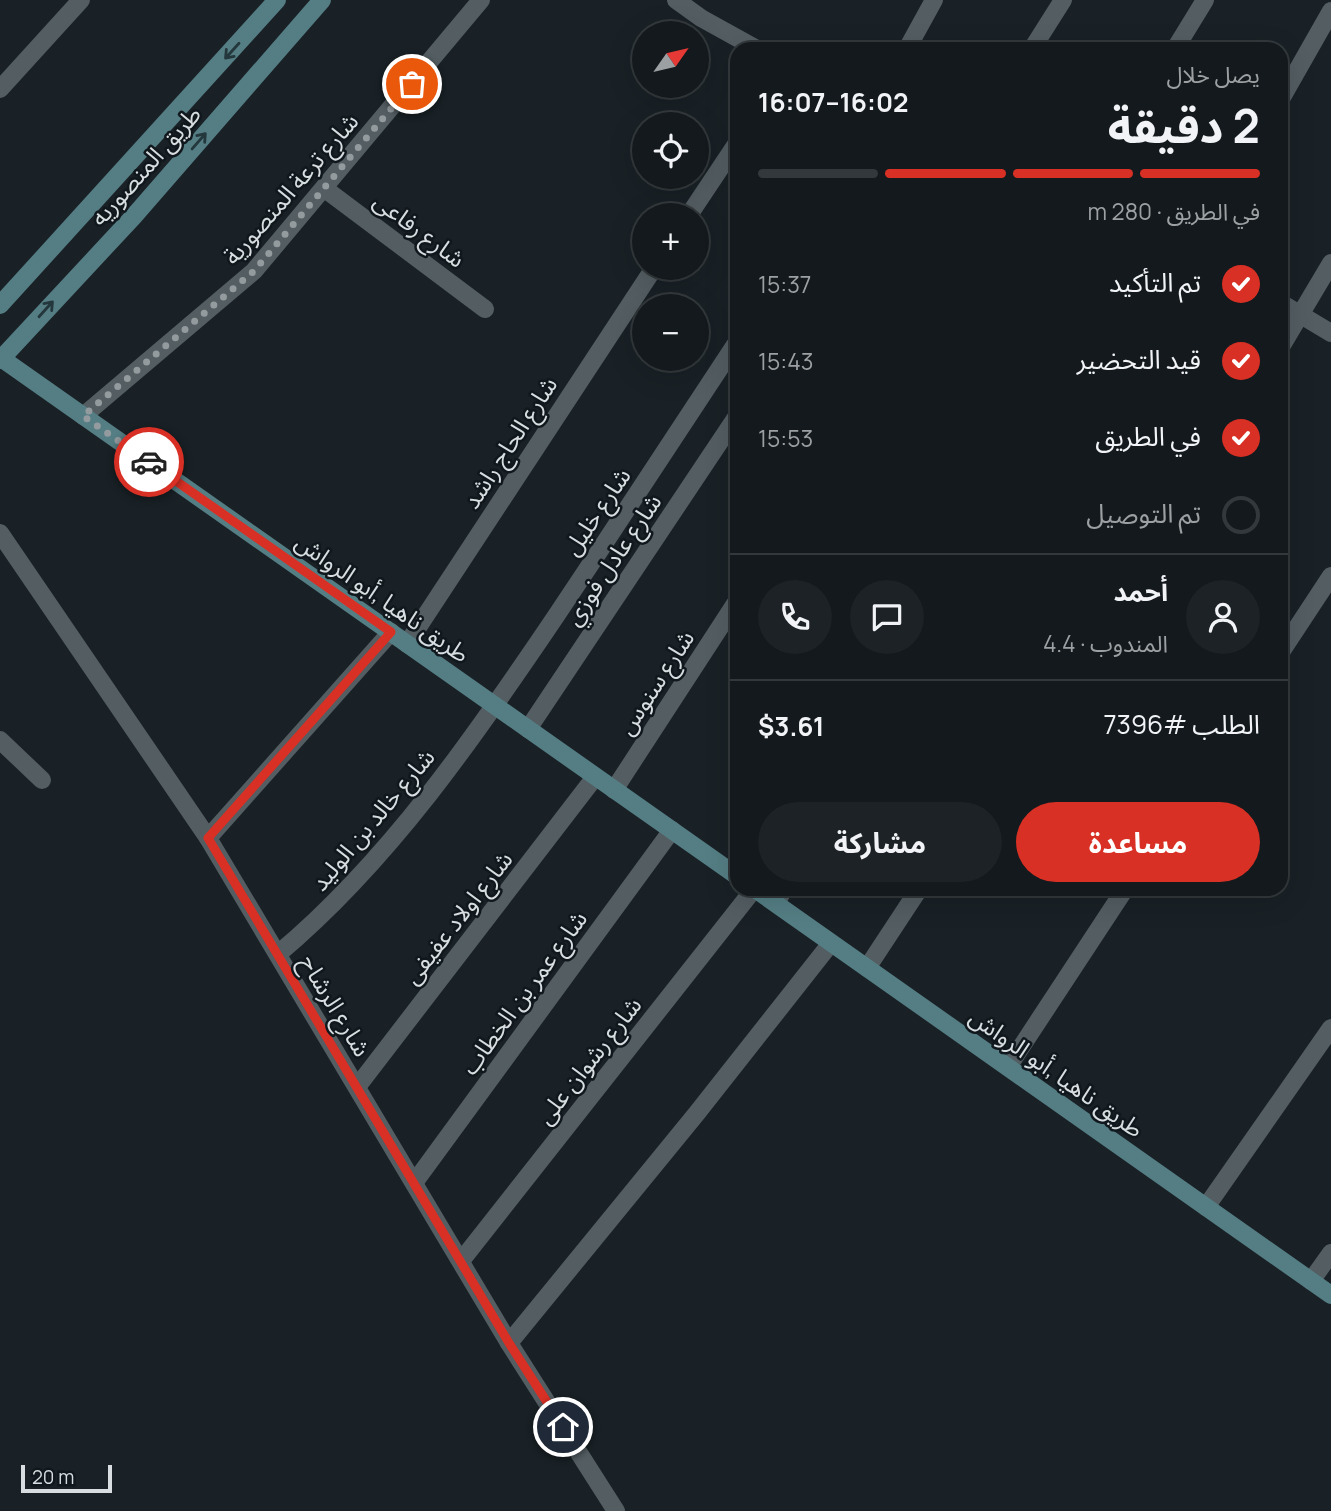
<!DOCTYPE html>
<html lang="ar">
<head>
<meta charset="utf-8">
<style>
	body { margin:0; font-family:Manrope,"Noto Sans Arabic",sans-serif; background:#1c2225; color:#f1f3f6; direction:rtl; height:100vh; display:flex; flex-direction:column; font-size:26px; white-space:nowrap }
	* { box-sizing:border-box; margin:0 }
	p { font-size:23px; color:#9da0a3 }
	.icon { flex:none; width:38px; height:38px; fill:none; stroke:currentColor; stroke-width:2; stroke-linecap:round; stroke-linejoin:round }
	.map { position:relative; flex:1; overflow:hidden; direction:ltr }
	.details { position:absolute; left:730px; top:42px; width:558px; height:854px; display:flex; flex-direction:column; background:#13191c; border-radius:21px; box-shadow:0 7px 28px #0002,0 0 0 2px #32383b; direction:rtl }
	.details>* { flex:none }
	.needle { width:46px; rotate:56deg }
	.controls { position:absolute; left:632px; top:21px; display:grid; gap:14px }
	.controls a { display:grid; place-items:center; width:77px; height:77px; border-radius:50%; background:#13191c; box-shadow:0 7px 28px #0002,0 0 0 2px #32383b; font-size:35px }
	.scale { position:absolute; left:21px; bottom:18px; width:91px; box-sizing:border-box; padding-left:7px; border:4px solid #d7dde0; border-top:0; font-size:19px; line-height:24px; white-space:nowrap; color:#d7dde0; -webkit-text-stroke:5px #10181d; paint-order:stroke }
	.pin { position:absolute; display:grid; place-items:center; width:60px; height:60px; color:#fff; margin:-30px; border:4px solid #fff; border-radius:50%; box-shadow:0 2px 7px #0007 }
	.courier { position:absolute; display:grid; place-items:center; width:70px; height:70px; margin:-35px; border:5px solid #d93025; border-radius:50%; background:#fff; color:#222; box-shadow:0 2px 9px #0007 }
	.headline em { font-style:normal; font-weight:700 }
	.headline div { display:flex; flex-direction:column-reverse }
	.headline { display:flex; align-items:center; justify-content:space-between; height:119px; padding:0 28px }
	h1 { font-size:46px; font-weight:700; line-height:52px }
	.bar { display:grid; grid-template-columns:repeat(4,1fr); gap:10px 7px; align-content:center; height:84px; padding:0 28px }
	.bar i { height:9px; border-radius:5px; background:#32383b }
	.bar .current { background:#d93025 }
	.bar p { grid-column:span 4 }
	.line { display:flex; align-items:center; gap:18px; padding:0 28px; border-top:2px solid #32383b }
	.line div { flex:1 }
	.round { display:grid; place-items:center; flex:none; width:74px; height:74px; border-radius:37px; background:#1c2225 }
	ol { padding:0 28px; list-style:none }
	li { display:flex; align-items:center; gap:21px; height:77px }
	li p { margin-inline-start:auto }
	li .icon { padding:7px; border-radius:50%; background:#d93025; color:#fff; stroke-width:4 }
	li:last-child { color:#9da0a3 }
	li i { width:38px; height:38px; border:4px solid #32383b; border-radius:50% }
	.button { display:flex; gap:14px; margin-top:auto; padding:14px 28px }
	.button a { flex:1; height:80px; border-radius:42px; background:#d93025; color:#fff; font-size:28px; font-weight:700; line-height:80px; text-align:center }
	.button a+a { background:#1c2225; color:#f1f3f6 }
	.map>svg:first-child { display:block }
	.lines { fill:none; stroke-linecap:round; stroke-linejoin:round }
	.street { stroke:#535d62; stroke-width:18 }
	.secondary { stroke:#547e84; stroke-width:18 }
	.oneway { stroke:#24373c }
	.done { stroke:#949b9f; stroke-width:7; stroke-dasharray:0 12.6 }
	.route { stroke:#d93025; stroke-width:9 }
	.labels { text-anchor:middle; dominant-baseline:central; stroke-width:5; stroke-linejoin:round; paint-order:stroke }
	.street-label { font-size:24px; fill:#d7dde0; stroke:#10181d }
</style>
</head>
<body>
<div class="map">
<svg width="1331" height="1511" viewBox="0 0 1331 1511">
	<rect width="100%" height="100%" fill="#192126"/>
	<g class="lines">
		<!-- street -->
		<g class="street">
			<polyline points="676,0 701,18 757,49"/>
			<polyline points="907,49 934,0"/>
			<polyline points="1032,49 1063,0"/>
			<polyline points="1175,49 1205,0"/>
			<polyline points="0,89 81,0"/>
			<polyline points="1281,99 1331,11"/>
			<polyline points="325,189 485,309"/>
			<polyline points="689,215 737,143"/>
			<polyline points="1281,303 1331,333"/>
			<polyline points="1281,347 1331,263"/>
			<polyline points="83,416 254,271 481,0"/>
			<polyline points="0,533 208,838 509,1343 616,1511"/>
			<polyline points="407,644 654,268"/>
			<polyline points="1281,652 1331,576"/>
			<polyline points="528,729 737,416"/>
			<polyline points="0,740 42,780"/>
			<polyline points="614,790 737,601"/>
			<polyline points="208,838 391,632"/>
			<polyline points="776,903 784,889"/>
			<path d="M278 954C389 861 475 736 556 616 617 525 677 433 737 342"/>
			<polyline points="867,968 919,889"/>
			<polyline points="1008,1067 1125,889"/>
			<polyline points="357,1087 595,777"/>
			<polyline points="414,1183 672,830"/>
			<polyline points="1206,1207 1331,1028"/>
			<polyline points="461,1261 754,889"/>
			<polyline points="1311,1281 1331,1253"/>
			<polyline points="509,1343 697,1113 831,943"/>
		</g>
		<!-- secondary -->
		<g class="secondary">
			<polyline points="0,305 277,0"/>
			<polyline points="1,358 737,876"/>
			<polyline points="0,360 134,216 322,0"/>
			<polyline points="755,889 1331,1295"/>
		</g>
	</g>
	<!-- one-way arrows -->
	<defs><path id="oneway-shaft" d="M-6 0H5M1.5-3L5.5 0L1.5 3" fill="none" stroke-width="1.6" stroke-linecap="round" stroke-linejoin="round" transform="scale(1.75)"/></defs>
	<g class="oneway">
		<use href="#oneway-shaft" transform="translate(232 51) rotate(132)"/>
		<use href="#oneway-shaft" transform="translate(199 141) rotate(-49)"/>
		<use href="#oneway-shaft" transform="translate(46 309) rotate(-48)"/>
	</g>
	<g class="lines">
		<!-- done -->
		<polyline class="done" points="149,462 83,416 254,271 412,84"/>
		<!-- route -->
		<polyline class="route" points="149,462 391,632 208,838 509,1343 563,1427"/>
	</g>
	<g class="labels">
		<!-- street labels -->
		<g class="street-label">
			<text transform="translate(145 165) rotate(-48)">طريق المنصوريه</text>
			<text transform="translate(290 188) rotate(-49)">شارع ترعة المنصورية</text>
			<text transform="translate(420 229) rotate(37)">شارع رفاعى</text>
			<text transform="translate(509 442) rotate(-57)">شارع الحاج راشد</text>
			<text transform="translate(596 511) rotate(-56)">شارع خليل</text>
			<text transform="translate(612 559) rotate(-56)">شارع عادل فوزي</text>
			<text transform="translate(383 597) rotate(35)">طريق ناهيا ,أبو الرواش</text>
			<text transform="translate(655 682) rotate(-57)">شارع سنوس</text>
			<text transform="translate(372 819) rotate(-50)">شارع خالد بن الوليد</text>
			<text transform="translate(457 917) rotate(-52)">شارع اولاد عفيفى</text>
			<text transform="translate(523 992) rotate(-54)">شارع عمر بن الخطاب</text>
			<text transform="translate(336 1005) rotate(59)">شارع الرشاح</text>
			<text transform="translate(588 1060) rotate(-52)">شارع رشوان على</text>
			<text transform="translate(1057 1072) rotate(35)">طريق ناهيا ,أبو الرواش</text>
		</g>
	</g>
</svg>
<div class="controls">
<a><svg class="needle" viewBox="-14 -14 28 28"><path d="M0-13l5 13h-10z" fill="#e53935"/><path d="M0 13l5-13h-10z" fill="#9da0a3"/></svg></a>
<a><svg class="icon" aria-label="locate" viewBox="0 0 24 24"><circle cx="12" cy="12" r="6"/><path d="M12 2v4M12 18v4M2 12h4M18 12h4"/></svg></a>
<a>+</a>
<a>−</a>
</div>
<div class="scale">20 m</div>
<div class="pin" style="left:412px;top:84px;background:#ea580c"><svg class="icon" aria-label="bag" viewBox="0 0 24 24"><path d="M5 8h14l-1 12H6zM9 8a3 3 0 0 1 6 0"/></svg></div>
<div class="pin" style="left:563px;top:1427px;background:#1f2937"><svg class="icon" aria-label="home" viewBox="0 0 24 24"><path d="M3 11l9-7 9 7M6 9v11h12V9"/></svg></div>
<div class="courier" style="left:149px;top:462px"><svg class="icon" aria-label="car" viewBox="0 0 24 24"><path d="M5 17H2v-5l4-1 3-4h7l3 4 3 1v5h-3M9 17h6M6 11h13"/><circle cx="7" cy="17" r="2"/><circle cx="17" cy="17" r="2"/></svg></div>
<section class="details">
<div class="headline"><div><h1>2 دقيقة</h1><p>يصل خلال</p></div><em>16:02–16:07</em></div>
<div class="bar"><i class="current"></i><i class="current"></i><i class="current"></i><i></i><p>في الطريق · 280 m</p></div>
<ol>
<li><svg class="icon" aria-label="check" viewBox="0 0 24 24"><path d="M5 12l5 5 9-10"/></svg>تم التأكيد<p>15:37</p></li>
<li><svg class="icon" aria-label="check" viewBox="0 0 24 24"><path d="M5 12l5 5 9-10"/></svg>قيد التحضير<p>15:43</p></li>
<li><svg class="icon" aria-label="check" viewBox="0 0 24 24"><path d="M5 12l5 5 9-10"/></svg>في الطريق<p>15:53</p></li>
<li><i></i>تم التوصيل</li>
</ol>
<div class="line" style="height:126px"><a class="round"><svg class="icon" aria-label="person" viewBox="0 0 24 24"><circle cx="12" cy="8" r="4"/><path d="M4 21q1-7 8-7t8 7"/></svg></a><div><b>أحمد</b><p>المندوب · 4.4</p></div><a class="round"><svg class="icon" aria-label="chat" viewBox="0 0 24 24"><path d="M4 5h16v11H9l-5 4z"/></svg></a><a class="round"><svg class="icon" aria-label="phone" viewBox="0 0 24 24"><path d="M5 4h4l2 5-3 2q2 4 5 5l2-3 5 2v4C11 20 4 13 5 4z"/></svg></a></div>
<div class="line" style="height:91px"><div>الطلب #7396</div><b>$3.61</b></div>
<div class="button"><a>مساعدة</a><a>مشاركة</a></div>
</section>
</div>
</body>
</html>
